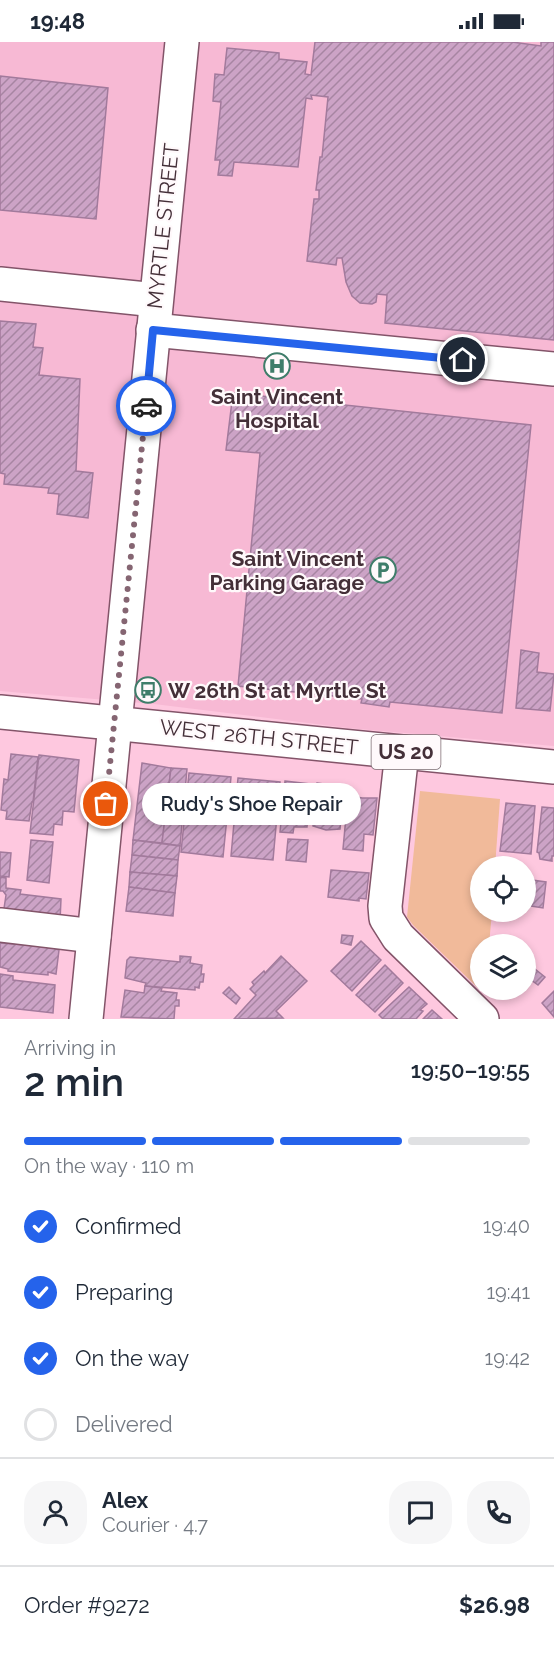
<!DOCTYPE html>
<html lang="en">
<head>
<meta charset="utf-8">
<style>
	body { margin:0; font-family:Raleway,sans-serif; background:#f6f6f7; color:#1f2937; height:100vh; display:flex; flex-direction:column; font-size:22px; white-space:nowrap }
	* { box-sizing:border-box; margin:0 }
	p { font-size:20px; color:#747a83 }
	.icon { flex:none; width:33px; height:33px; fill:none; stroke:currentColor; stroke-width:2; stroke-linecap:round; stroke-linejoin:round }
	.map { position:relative; height:977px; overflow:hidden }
	.side { display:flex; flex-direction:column; background:#fff; flex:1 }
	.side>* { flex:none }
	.fabs { position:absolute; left:470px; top:814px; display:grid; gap:12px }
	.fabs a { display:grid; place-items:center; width:66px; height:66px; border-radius:50%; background:#fff; box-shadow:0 3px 9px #0003; font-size:30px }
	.pin { position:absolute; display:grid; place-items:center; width:51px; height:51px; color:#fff; margin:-26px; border:3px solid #fff; border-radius:50%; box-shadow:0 2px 6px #0007 }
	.courier { position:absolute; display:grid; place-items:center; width:60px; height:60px; margin:-30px; border:4px solid #2563eb; border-radius:50%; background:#fff; color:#222; box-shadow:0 2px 8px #0007 }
	.bubble { position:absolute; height:42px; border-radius:21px; background:#fff; box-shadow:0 3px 9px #0003; font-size:20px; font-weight:600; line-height:42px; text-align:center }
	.head em { font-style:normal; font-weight:600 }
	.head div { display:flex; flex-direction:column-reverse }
	.head { display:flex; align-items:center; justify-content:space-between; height:102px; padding:0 24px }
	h1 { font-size:39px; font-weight:600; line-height:45px }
	.bar { display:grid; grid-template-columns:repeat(4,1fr); gap:9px 6px; align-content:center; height:72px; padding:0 24px }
	.bar i { height:8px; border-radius:4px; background:#e0e1e3 }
	.bar .on { background:#2563eb }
	.bar p { grid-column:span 4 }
	.line { display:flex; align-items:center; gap:15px; padding:0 24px; border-top:2px solid #e0e1e3 }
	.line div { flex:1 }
	.round { display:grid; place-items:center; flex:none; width:63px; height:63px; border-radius:24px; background:#f6f6f7 }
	ol { padding:0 24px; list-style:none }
	li { display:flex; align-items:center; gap:18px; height:66px }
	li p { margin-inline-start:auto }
	li .icon { padding:6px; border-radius:50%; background:#2563eb; color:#fff; stroke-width:4 }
	li:last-child { color:#747a83 }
	li i { width:33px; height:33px; border:3px solid #e0e1e3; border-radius:50% }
	.status { display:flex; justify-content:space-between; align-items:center; height:42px; padding:0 30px; background:#fff; direction:ltr }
	.status svg { height:16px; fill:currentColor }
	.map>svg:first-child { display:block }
	.built { fill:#f7b9d4 }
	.grass { fill:#f1ba9a }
	.building { fill:url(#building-hatch); stroke:#a27a9c; stroke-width:1.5 }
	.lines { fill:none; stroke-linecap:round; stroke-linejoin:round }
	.minor-casing { stroke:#835469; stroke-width:36 }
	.major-casing { stroke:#835469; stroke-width:36 }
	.minor { stroke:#fff; stroke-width:33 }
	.major { stroke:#fff; stroke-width:33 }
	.done { stroke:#856572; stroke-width:6; stroke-dasharray:0 10.8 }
	.route { stroke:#2563eb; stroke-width:8 }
	.labels { text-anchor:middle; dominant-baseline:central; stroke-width:4.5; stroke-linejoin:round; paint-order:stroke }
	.shield { fill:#fff9fb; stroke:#7c6c72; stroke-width:1.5 }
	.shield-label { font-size:20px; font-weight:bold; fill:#442f38 }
	.street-label { font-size:21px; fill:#442f38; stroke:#fff9fb }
	.poi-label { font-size:21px; font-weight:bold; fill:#442f38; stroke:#fff9fb }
</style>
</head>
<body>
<div class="status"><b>19:48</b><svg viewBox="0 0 49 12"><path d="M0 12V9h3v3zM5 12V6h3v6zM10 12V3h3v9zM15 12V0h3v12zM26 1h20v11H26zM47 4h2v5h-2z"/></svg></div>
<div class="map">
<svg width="554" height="977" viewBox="0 0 554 977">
	<defs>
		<pattern id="building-hatch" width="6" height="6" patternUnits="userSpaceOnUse" patternTransform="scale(1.5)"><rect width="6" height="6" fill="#cca3c6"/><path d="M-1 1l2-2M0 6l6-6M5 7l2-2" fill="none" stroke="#a785a2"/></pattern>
	</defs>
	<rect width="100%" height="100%" fill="#fec8df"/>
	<!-- built -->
	<polygon class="built" points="0,0 554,0 554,704 348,686 154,662 0,649"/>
	<!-- grass -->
	<polygon class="grass" points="420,749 500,757 495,825 480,825 480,870 492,870 489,903 480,903 480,948 413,883 407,875"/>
	<!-- building -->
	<g class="building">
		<polygon points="315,0 512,0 541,4 541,0 554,0 554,298 385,281 387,253 377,252 376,260 372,262 360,261 352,254 346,240 342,216 337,216 336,223 307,219 314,157 319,157 319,148 316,148 320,115 322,115 328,55 311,53 312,57 306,56 298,125 234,120 232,134 218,133 220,118 215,118 221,60 213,59 215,32 224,33 227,6 279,11 279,17 307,20 305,32 311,33"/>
		<polygon points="0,34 108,46 96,177 0,168"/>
		<polygon points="0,279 36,282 33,305 43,306 39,333 80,337 76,429 93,431 88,476 57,472 59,452 48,451 49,446 4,442 5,432 0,431"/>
		<polygon points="233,351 531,383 502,671 390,660 389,665 361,661 362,657 238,644 260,411 226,408"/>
		<polygon points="521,608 539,611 537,630 554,632 550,669 516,666"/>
		<polygon points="11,712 38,715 33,760 32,760 29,779 6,777 7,769 1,768 4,737 8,738"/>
		<polygon points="39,713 79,718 74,770 63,769 62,783 54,782 53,793 30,791"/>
		<polygon points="142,721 171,726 162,801 133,798"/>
		<polygon points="171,726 187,727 180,804 162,801"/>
		<polygon points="189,731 231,735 223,815 181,810"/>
		<polygon points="238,736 280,740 273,818 231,814"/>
		<polygon points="285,739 310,742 307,785 294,785 293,791 280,790"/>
		<polygon points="317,741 344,745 340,787 326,788 313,784"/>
		<polygon points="348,753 362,756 377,756 373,793 364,792 363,809 343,807"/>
		<polygon points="506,761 535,764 531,812 500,809"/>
		<polygon points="542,765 554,766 554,814 552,814 552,819 540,817 539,811 537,810"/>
		<polygon points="288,797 308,798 306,820 286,818"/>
		<polygon points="31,798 53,800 49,841 27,838"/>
		<polygon points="133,798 180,804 178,818 132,813"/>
		<polygon points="0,810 11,811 9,835 0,834"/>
		<polygon points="132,813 178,818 177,834 130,830"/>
		<polygon points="331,828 369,831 366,857 359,856 359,859 328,855"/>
		<polygon points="130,830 177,834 175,851 129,845"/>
		<polygon points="0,835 6,836 6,846 21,848 20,852 61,857 60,879 2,880 6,853 3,849 0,849"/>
		<polygon points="525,837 546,840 543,866 525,863"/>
		<polygon points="129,845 175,851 173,874 126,869"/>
		<polygon points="342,893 353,894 351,903 341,901"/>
		<polygon points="361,899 381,918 352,949 331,929"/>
		<polygon points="0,901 50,905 59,908 56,932 48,930 48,933 8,929 8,927 0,925"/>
		<polygon points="180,914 191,915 190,921 202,923 201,932 204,932 203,940 200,940 199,946 195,945 195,948 145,944 146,941 125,936 127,918 130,915 180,920"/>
		<polygon points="281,914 307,939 276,969 283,976 234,977 256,953 250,947 254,943 252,940 264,929 265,931"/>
		<polygon points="385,923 403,941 375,970 356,953"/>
		<polygon points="535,927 545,935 538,943 527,935"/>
		<polygon points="0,932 13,934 13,938 55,943 53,971 0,965"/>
		<polygon points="145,944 162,946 161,949 177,951 176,958 179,958 179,964 175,964 174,977 121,975 125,948 144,951"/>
		<polygon points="229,945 240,956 236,962 223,951"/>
		<polygon points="409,945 427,962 420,968 423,969 416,977 383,977 379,973"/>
		<polygon points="554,949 554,975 542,961"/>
		<polygon points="432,968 442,977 423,977"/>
	</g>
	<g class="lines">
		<!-- minor casing -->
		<g class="minor-casing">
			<g id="minor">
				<polyline points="0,242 156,258"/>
				<polyline points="153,288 554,327"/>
				<polyline points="402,710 385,864 386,876 398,895 482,977"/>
				<polyline points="0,883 94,894"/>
				<polyline points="86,977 182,0"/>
			</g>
		</g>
		<!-- major casing -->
		<g class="major-casing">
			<polyline id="major" points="0,670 554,725"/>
		</g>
		<!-- minor -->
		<use href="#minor" class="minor"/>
		<!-- major -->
		<use href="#major" class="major"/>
	</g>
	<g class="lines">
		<!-- done -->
		<polyline class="done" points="106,762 146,364"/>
		<!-- route -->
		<polyline class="route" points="146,364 153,288 463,318"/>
	</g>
	<!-- icons -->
	<defs>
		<g id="hospital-ring" transform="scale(1.35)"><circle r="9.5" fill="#fff9fb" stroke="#3f7d6a" stroke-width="1.5"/><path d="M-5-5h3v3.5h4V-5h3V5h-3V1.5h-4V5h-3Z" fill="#3f7d6a"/></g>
		<g id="parking-ring" transform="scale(1.35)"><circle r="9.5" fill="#fff9fb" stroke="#3f7d6a" stroke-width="1.5"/><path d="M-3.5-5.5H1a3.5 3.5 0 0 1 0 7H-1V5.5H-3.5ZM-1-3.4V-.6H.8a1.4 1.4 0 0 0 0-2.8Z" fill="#3f7d6a"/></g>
		<g id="bus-ring" transform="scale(1.35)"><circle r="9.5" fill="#fff9fb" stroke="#3f7d6a" stroke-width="1.5"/><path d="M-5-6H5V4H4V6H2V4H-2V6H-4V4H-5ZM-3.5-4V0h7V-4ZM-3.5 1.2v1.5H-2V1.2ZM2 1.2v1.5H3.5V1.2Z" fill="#3f7d6a"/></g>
	</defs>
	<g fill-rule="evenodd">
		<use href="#hospital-ring" x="277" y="324"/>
		<use href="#parking-ring" x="383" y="528"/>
		<use href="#bus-ring" x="148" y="648"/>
	</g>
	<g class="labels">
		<!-- shield labels -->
		<rect class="shield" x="371.5" y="693" width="69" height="34" rx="4.5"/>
		<g class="shield-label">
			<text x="406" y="710">US 20</text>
		</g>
		<!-- street labels -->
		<g class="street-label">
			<text transform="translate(163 184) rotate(-84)">MYRTLE STREET</text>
			<text transform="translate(259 695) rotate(6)">WEST 26TH STREET</text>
		</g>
		<!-- poi labels -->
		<g class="poi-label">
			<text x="277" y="354">Saint Vincent<tspan x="277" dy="24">Hospital</tspan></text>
			<text x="364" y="516" text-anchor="end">Saint Vincent<tspan x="364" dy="24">Parking Garage</tspan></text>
			<text x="168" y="648" text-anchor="start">W 26th St at Myrtle St</text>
		</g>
	</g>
</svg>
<div class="fabs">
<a><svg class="icon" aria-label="locate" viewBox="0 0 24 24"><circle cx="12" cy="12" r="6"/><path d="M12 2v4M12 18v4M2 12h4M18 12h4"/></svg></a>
<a><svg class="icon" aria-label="layers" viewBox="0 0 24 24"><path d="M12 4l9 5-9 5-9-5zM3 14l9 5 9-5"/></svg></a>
</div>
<div class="pin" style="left:106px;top:762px;background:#ea580c"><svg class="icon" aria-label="bag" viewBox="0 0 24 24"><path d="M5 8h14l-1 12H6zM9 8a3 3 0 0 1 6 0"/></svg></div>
<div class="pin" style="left:463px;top:318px;background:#1f2937"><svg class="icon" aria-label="home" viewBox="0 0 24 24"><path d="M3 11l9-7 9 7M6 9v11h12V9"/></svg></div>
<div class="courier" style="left:146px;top:364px"><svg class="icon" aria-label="car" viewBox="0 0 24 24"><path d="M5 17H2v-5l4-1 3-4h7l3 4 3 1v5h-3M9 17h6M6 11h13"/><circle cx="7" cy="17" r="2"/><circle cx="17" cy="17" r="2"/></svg></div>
<div class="bubble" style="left:142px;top:741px;width:219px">Rudy's Shoe Repair</div>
</div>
<section class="side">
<div class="head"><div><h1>2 min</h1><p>Arriving in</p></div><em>19:50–19:55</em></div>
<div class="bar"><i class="on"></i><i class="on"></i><i class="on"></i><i></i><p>On the way · 110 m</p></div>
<ol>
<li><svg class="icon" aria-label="check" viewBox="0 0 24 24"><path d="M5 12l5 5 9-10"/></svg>Confirmed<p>19:40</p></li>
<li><svg class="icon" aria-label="check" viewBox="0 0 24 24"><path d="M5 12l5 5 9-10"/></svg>Preparing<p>19:41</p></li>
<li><svg class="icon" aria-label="check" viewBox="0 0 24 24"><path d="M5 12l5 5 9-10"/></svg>On the way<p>19:42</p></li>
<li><i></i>Delivered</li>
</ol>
<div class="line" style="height:108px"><a class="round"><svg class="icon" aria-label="person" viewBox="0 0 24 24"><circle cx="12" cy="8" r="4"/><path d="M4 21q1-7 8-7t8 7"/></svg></a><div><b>Alex</b><p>Courier · 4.7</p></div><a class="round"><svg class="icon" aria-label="chat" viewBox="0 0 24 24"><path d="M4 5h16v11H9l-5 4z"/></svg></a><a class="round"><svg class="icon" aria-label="phone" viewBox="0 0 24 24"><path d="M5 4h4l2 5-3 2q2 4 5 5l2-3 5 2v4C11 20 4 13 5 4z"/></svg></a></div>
<div class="line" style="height:78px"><div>Order #9272</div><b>$26.98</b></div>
</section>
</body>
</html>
